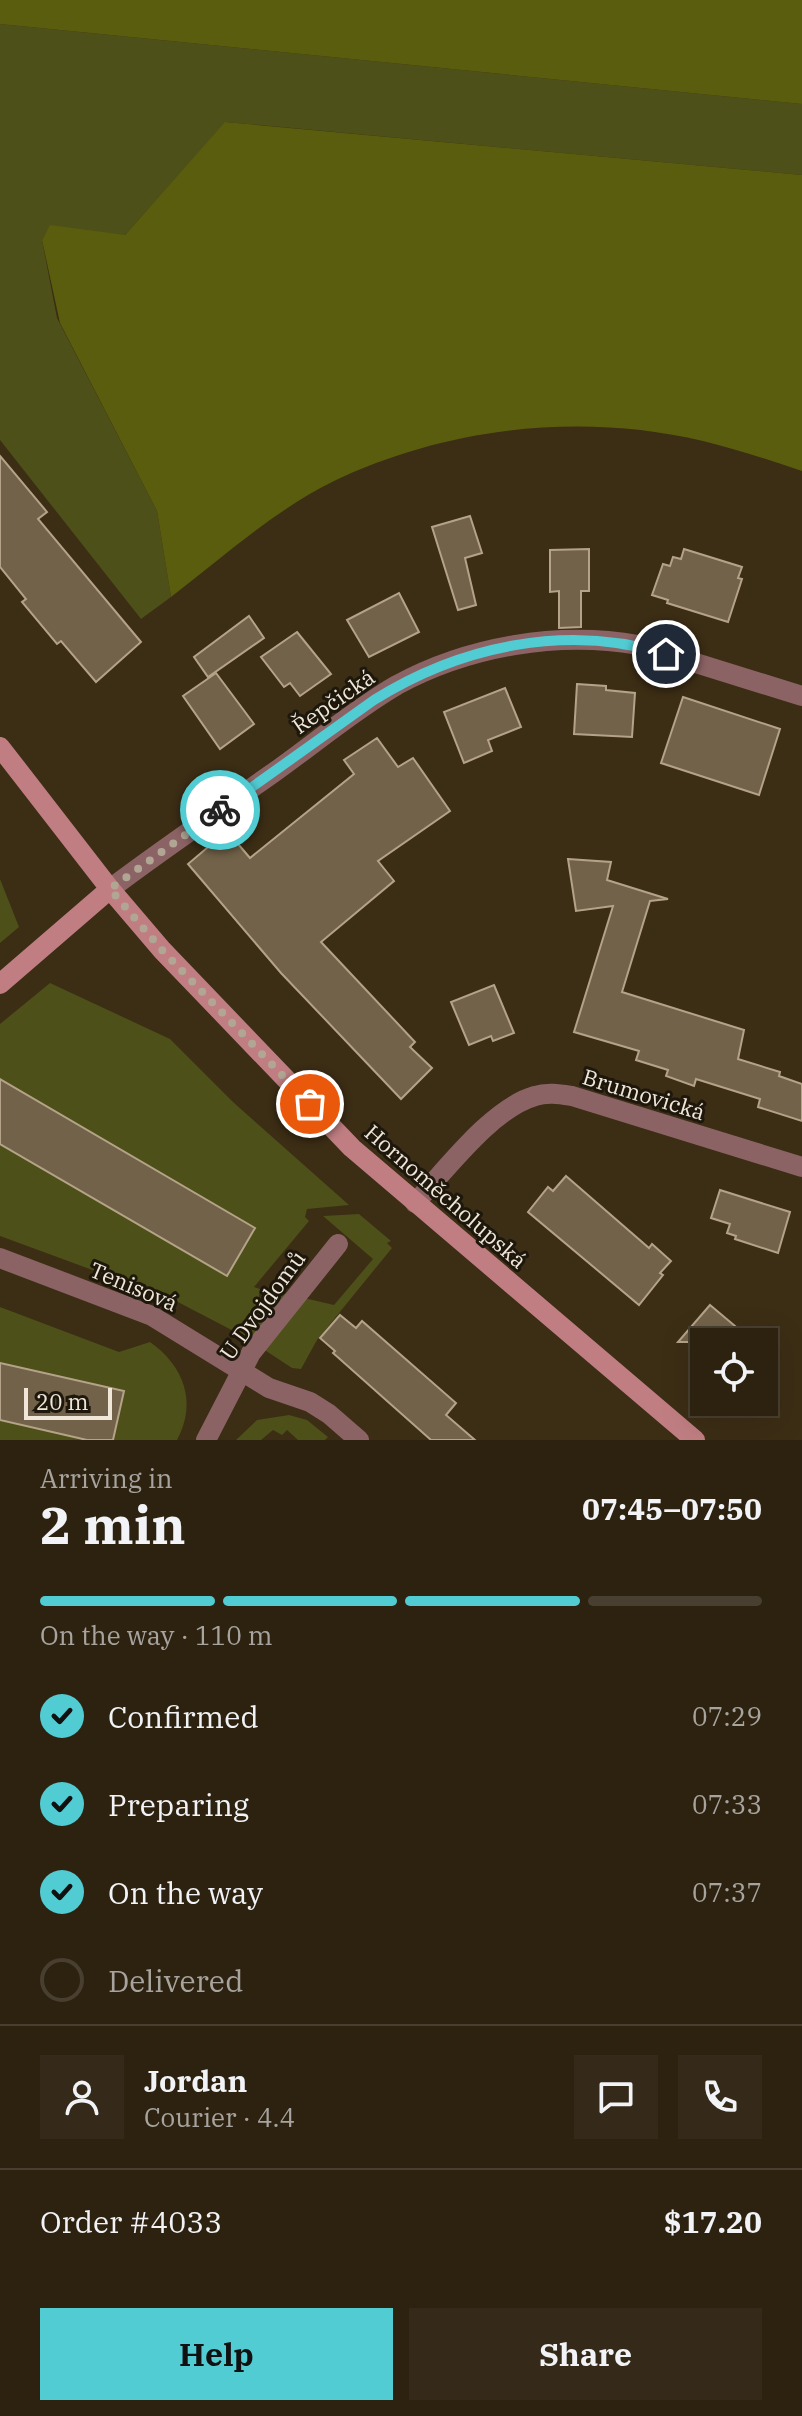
<!DOCTYPE html>
<html lang="en">
<head>
<meta charset="utf-8">
<style>
	body { margin:0; font-family:"IBM Plex Serif",serif; background:#352a19; color:#f1f3f6; height:100vh; display:flex; flex-direction:column; font-size:30px; white-space:nowrap }
	* { box-sizing:border-box; margin:0 }
	p { font-size:26px; color:#a7a49f }
	.icon { flex:none; width:44px; height:44px; fill:none; stroke:currentColor; stroke-width:2; stroke-linecap:round; stroke-linejoin:round }
	.map { position:relative; height:1440px; overflow:hidden }
	.sheet { display:flex; flex-direction:column; background:#2d2210; flex:1 }
	.sheet>* { flex:none }
	.tools { position:absolute; left:690px; top:1328px; display:grid; gap:16px }
	.tools a { display:grid; place-items:center; width:88px; height:88px; border-radius:0px; background:#2d2210; box-shadow:0 8px 32px #0002,0 0 0 2px #483f30; font-size:40px }
	.scale { position:absolute; left:24px; bottom:20px; width:88px; box-sizing:border-box; padding-left:8px; border:4px solid #f0e7d9; border-top:0; font-size:22px; line-height:28px; white-space:nowrap; color:#f0e7d9; -webkit-text-stroke:6px #1d170c; paint-order:stroke }
	.pin { position:absolute; display:grid; place-items:center; width:68px; height:68px; color:#fff; margin:-34px; border:4px solid #fff; border-radius:50%; box-shadow:0 2px 8px #0007 }
	.courier { position:absolute; display:grid; place-items:center; width:80px; height:80px; margin:-40px; border:6px solid #51ccd3; border-radius:50%; background:#fff; color:#222; box-shadow:0 2px 10px #0007 }
	.summary em { font-style:normal; font-weight:800 }
	.summary div { display:flex; flex-direction:column-reverse }
	.summary { display:flex; align-items:center; justify-content:space-between; height:136px; padding:0 40px }
	h1 { font-size:52px; font-weight:800; line-height:60px }
	.bar { display:grid; grid-template-columns:repeat(4,1fr); gap:12px 8px; align-content:center; height:96px; padding:0 40px }
	.bar i { height:10px; border-radius:6px; background:#483f30 }
	.bar .selected { background:#51ccd3 }
	.bar p { grid-column:span 4 }
	.line { display:flex; align-items:center; gap:20px; padding:0 40px; border-top:2px solid #483f30 }
	.line div { flex:1 }
	.round { display:grid; place-items:center; flex:none; width:84px; height:84px; border-radius:0px; background:#352a19 }
	ol { padding:0 40px; list-style:none }
	li { display:flex; align-items:center; gap:24px; height:88px }
	li p { margin-inline-start:auto }
	li .icon { padding:8px; border-radius:50%; background:#51ccd3; color:#111; stroke-width:4 }
	li:last-child { color:#a7a49f }
	li i { width:44px; height:44px; border:4px solid #483f30; border-radius:50% }
	.button { display:flex; gap:16px; margin-top:auto; padding:16px 40px }
	.button a { flex:1; height:92px; border-radius:0px; background:#51ccd3; color:#111; font-size:32px; font-weight:800; line-height:92px; text-align:center }
	.button a+a { background:#352a19; color:#f1f3f6 }
	.map>svg:first-child { display:block }
	.green { fill:#4d5018 }
	.forest { fill:#5a5d0d }
	.building { fill:#726249; stroke:#b4a388; stroke-width:2 }
	.lines { fill:none; stroke-linecap:round; stroke-linejoin:round }
	.street { stroke:#8c6365; stroke-width:20 }
	.secondary { stroke:#c07e82; stroke-width:20 }
	.done { stroke:#b1a694; stroke-width:8; stroke-dasharray:0 14.4 }
	.route { stroke:#51ccd3; stroke-width:10 }
	.labels { text-anchor:middle; dominant-baseline:central; stroke-width:6; stroke-linejoin:round; paint-order:stroke }
	.street-label { font-size:22px; fill:#f0e7d9; stroke:#1d170c }
</style>
</head>
<body>
<div class="map">
<svg width="802" height="1440" viewBox="0 0 802 1440">
	<rect width="100%" height="100%" fill="#3c2d15"/>
	<!-- green -->
	<g class="green">
		<polygon points="0,24 802,104 802,175 226,122 124,236 50,226 42,240 57,318 157,511 171,597 141,619 0,440"/>
		<polygon points="0,879 19,927 0,943"/>
		<polygon points="50,983 170,1039 233,1102 349,1205 307,1209 305,1217 309,1221 254,1287 260,1289 258,1303 273,1306 283,1293 334,1305 373,1259 323,1216 359,1214 391,1241 387,1243 392,1248 317,1340 301,1369 292,1368 248,1339 250,1336 245,1337 174,1300 0,1236 0,1144 227,1276 254,1228 0,1088 0,1024"/>
		<path d="M0 1307 119 1352 150 1342C183 1365 198 1402 177 1440H113L124 1391 0 1363Z"/>
		<polygon points="289,1415 307,1420 328,1437 325,1440 298,1440 287,1430 282,1435 273,1430 261,1440 236,1440 257,1420"/>
		<polygon points="0,1420 87,1440 0,1440"/>
	</g>
	<!-- forest -->
	<g class="forest">
		<polygon points="0,0 802,0 802,104 0,24"/>
		<path d="M225 122 802 175V471C769 460 736 449 703 441 581 412 447 427 334 481 275 510 223 557 171 597L157 511 60 323 42 240 50 225 125 235Z"/>
	</g>
	<!-- building -->
	<g class="building">
		<polygon points="0,456 47,512 38,519 141,642 96,682 61,641 57,644 22,602 26,599 0,567"/>
		<polygon points="470,516 482,553 465,558 476,605 458,610 432,527"/>
		<polygon points="589,549 589,591 581,591 581,627 559,628 559,591 550,592 550,550"/>
		<polygon points="684,549 742,567 738,578 742,579 728,622 667,603 668,600 652,595 663,564 670,566 673,557 681,559"/>
		<polygon points="399,593 419,632 369,657 347,620"/>
		<polygon points="249,616 264,638 208,677 194,657"/>
		<polygon points="297,632 331,674 300,696 290,683 284,687 261,657"/>
		<polygon points="216,673 254,724 220,749 183,696"/>
		<polygon points="577,684 606,686 606,690 635,693 632,737 574,734"/>
		<polygon points="505,688 521,727 488,740 492,751 464,763 444,712"/>
		<polygon points="683,697 780,729 759,795 661,763"/>
		<polygon points="377,738 398,767 413,758 450,811 378,861 394,881 321,942 415,1042 410,1047 432,1068 401,1099 281,973 188,864 227,831 250,858 354,774 344,760"/>
		<polygon points="568,859 611,862 607,880 668,899 650,901 622,992 744,1030 738,1059 780,1072 779,1076 802,1084 802,1121 758,1107 760,1099 696,1079 694,1086 666,1076 668,1070 636,1060 639,1051 574,1032 613,906 576,911"/>
		<polygon points="494,985 514,1033 493,1041 491,1036 469,1045 451,1002"/>
		<polygon points="0,1079 255,1228 227,1276 0,1144"/>
		<polygon points="566,1176 649,1248 652,1244 671,1261 660,1273 663,1275 639,1305 528,1212 548,1187 553,1191"/>
		<polygon points="720,1190 790,1212 778,1253 735,1239 736,1236 727,1233 730,1224 711,1218"/>
		<polygon points="710,1305 754,1342 678,1342"/>
		<polygon points="340,1315 356,1328 362,1321 456,1403 446,1415 475,1440 431,1440 333,1353 335,1351 320,1338"/>
		<polygon points="0,1363 124,1391 113,1440 87,1440 0,1420"/>
	</g>
	<g class="lines">
		<!-- street -->
		<g class="street">
			<path d="M110 889C163 849 219 811 273 773 314 744 354 710 397 685 469 646 558 631 638 645L802 696"/>
			<path d="M415 1203C446 1170 492 1108 535 1096 547 1092 559 1094 572 1096L802 1167"/>
			<polyline points="0,1258 152,1316 269,1388 310,1402 329,1414 359,1440"/>
			<polyline points="206,1440 251,1353 338,1244"/>
		</g>
		<!-- secondary -->
		<g class="secondary">
			<polyline points="0,747 110,889 162,950 352,1148 695,1440"/>
			<polyline points="0,984 110,889"/>
		</g>
	</g>
	<g class="lines">
		<!-- done -->
		<polyline class="done" points="220,810 110,889 162,950 310,1104"/>
		<!-- route -->
		<path class="route" d="M220 810 374 700C460 646 567 623 666 654"/>
	</g>
	<g class="labels">
		<!-- street labels -->
		<g class="street-label">
			<text transform="translate(333 701) rotate(-35)">Řepčická</text>
			<text transform="translate(644 1094) rotate(17)">Brumovická</text>
			<text transform="translate(446 1196) rotate(41)">Hornoměcholupská</text>
			<text transform="translate(134 1286) rotate(23)">Tenisová</text>
			<text transform="translate(262 1305) rotate(-54)">U Dvojdomů</text>
		</g>
	</g>
</svg>
<div class="tools">
<a><svg class="icon" aria-label="locate" viewBox="0 0 24 24"><circle cx="12" cy="12" r="6"/><path d="M12 2v4M12 18v4M2 12h4M18 12h4"/></svg></a>
</div>
<div class="scale">20 m</div>
<div class="pin" style="left:310px;top:1104px;background:#ea580c"><svg class="icon" aria-label="bag" viewBox="0 0 24 24"><path d="M5 8h14l-1 12H6zM9 8a3 3 0 0 1 6 0"/></svg></div>
<div class="pin" style="left:666px;top:654px;background:#1f2937"><svg class="icon" aria-label="home" viewBox="0 0 24 24"><path d="M3 11l9-7 9 7M6 9v11h12V9"/></svg></div>
<div class="courier" style="left:220px;top:810px"><svg class="icon" aria-label="bike" viewBox="0 0 24 24"><circle cx="6" cy="16" r="4"/><circle cx="18" cy="16" r="4"/><path d="M6 16l4-8h5l3 8M10 8l3 8H6M13 5h3"/></svg></div>
</div>
<section class="sheet">
<div class="summary"><div><h1>2 min</h1><p>Arriving in</p></div><em>07:45–07:50</em></div>
<div class="bar"><i class="selected"></i><i class="selected"></i><i class="selected"></i><i></i><p>On the way · 110 m</p></div>
<ol>
<li><svg class="icon" aria-label="check" viewBox="0 0 24 24"><path d="M5 12l5 5 9-10"/></svg>Confirmed<p>07:29</p></li>
<li><svg class="icon" aria-label="check" viewBox="0 0 24 24"><path d="M5 12l5 5 9-10"/></svg>Preparing<p>07:33</p></li>
<li><svg class="icon" aria-label="check" viewBox="0 0 24 24"><path d="M5 12l5 5 9-10"/></svg>On the way<p>07:37</p></li>
<li><i></i>Delivered</li>
</ol>
<div class="line" style="height:144px"><a class="round"><svg class="icon" aria-label="person" viewBox="0 0 24 24"><circle cx="12" cy="8" r="4"/><path d="M4 21q1-7 8-7t8 7"/></svg></a><div><b>Jordan</b><p>Courier · 4.4</p></div><a class="round"><svg class="icon" aria-label="chat" viewBox="0 0 24 24"><path d="M4 5h16v11H9l-5 4z"/></svg></a><a class="round"><svg class="icon" aria-label="phone" viewBox="0 0 24 24"><path d="M5 4h4l2 5-3 2q2 4 5 5l2-3 5 2v4C11 20 4 13 5 4z"/></svg></a></div>
<div class="line" style="height:104px"><div>Order #4033</div><b>$17.20</b></div>
<div class="button"><a>Help</a><a>Share</a></div>
</section>
</body>
</html>
